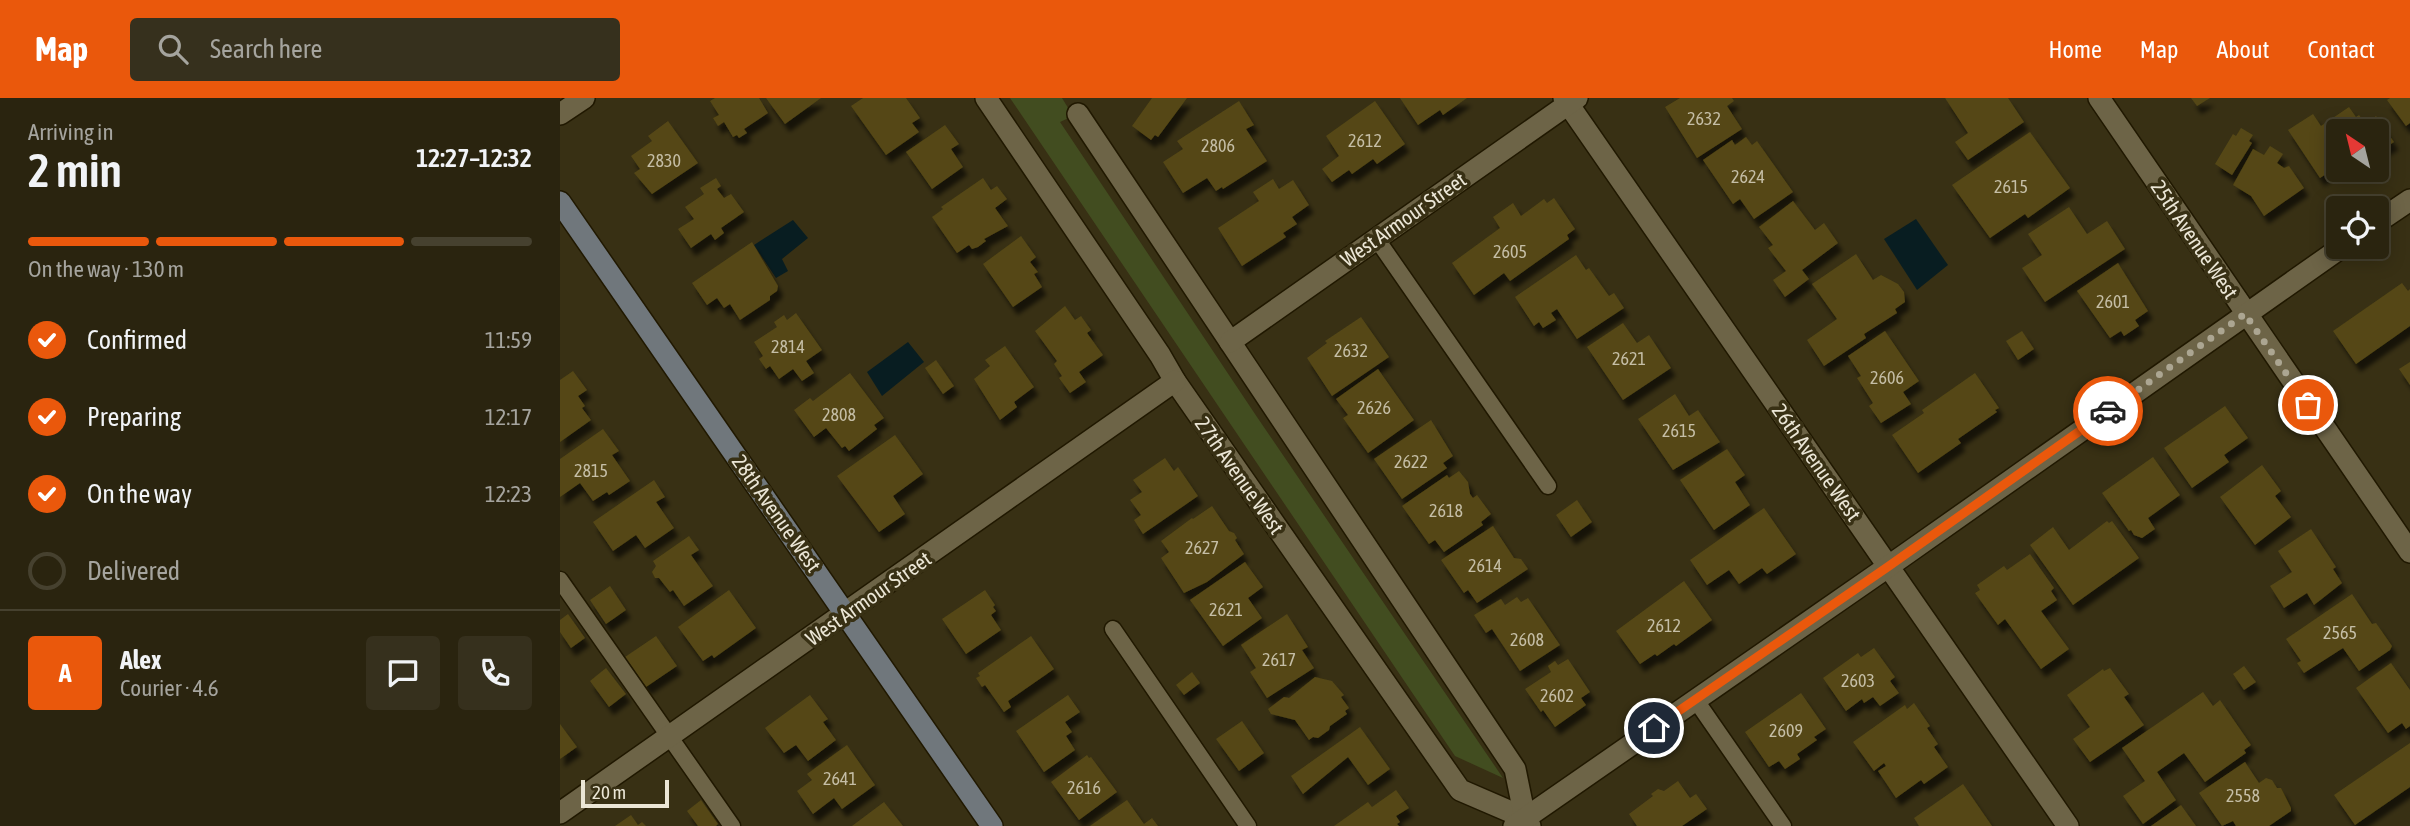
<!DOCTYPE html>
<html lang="en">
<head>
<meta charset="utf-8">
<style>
	body { margin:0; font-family:"Asap Condensed",sans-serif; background:#36301d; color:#f1f3f6; height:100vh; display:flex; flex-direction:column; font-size:26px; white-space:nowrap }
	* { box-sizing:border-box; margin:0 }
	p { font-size:23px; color:#a5a49e }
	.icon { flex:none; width:38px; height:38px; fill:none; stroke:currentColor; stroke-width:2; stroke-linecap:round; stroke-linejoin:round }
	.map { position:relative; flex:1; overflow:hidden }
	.drawer { display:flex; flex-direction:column; background:#2a240f; width:560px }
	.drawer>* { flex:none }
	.needle { width:46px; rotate:325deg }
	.fabs { position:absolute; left:1766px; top:21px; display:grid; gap:14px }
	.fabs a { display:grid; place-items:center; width:63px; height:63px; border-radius:7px; background:#2a240f; box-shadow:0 4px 18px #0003,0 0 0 2px #46412f; font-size:35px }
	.scale { position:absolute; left:21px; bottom:18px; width:88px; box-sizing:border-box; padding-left:7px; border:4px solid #ebe6d6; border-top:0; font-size:19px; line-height:24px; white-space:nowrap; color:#ebe6d6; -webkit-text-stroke:5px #383014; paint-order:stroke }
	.pin { position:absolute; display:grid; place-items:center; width:60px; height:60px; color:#fff; margin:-30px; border:4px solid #fff; border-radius:50%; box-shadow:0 2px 7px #0007 }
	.courier { position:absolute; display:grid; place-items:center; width:70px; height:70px; margin:-35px; border:5px solid #ea580c; border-radius:50%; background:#fff; color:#222; box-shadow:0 2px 9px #0007 }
	.summary em { font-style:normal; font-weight:600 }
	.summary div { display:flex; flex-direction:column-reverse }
	.summary { display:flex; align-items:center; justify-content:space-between; height:119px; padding:0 28px }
	h1 { font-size:46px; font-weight:600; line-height:52px }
	.bar { display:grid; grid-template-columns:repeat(4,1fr); gap:10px 7px; align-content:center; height:84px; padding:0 28px }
	.bar i { height:9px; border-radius:5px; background:#46412f }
	.bar .current { background:#ea580c }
	.bar p { grid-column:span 4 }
	.line { display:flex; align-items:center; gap:18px; padding:0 28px; border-top:2px solid #46412f }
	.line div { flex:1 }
	.round { display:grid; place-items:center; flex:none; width:74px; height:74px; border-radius:7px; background:#36301d }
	ol { padding:0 28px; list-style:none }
	li { display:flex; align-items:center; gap:21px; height:77px }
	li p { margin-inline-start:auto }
	li .icon { padding:7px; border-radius:50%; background:#ea580c; color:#fff; stroke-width:4 }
	li:last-child { color:#a5a49e }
	li i { width:38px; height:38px; border:4px solid #46412f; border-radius:50% }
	header { display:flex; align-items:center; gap:42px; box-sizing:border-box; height:98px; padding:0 35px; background:#ea580c; color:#fff }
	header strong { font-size:33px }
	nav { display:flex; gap:38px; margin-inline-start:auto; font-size:24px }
	.search { width:490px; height:63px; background:#36301d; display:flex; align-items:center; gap:18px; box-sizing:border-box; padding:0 24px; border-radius:7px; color:#a5a49e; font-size:26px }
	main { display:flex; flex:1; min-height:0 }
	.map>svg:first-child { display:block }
	.green { fill:#424d20 }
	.water { fill:#081d21 }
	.building { fill:#544715; filter:url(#shadow) }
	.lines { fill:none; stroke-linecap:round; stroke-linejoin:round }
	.lane-casing { stroke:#201800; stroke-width:19 }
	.street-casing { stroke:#201800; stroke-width:24 }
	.secondary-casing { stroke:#201800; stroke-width:24 }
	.lane { stroke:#6d6447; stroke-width:16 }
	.street { stroke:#6d6447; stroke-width:21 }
	.secondary { stroke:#70777c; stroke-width:21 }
	.done { stroke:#aca692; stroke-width:7; stroke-dasharray:0 12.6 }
	.route { stroke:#ea580c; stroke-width:9 }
	.labels { text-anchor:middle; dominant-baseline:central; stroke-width:7; stroke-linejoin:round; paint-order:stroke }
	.number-label { font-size:18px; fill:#c5bea6 }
	.street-label { font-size:21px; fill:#ebe6d6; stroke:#383014 }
</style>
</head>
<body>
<header>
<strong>Map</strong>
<div class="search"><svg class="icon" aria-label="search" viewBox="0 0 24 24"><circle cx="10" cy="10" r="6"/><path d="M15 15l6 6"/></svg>Search here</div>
<nav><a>Home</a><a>Map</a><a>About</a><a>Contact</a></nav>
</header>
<main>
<section class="drawer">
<div class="summary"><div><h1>2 min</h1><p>Arriving in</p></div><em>12:27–12:32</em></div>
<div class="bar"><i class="current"></i><i class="current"></i><i class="current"></i><i></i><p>On the way · 130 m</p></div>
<ol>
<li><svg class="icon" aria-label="check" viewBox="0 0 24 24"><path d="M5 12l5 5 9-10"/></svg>Confirmed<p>11:59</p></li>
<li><svg class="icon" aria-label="check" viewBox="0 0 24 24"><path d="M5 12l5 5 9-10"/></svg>Preparing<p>12:17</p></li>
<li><svg class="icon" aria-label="check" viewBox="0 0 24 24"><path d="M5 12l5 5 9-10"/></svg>On the way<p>12:23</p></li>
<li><i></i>Delivered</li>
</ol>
<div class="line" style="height:126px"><b class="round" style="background:#ea580c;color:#fff">A</b><div><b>Alex</b><p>Courier · 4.6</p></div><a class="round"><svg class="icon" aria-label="chat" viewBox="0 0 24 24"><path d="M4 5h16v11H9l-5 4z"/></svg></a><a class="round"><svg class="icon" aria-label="phone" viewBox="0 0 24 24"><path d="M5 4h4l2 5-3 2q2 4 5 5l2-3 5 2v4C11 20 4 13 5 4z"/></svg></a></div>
</section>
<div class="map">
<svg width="1850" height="728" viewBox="0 0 1850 728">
	<defs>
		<filter id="shadow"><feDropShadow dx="4.5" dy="8" stdDeviation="2" flood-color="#0009"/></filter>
	</defs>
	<rect width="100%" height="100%" fill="#383014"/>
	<!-- green -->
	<polygon class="green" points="450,0 502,0 513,18 500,24 697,319 943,680 895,658"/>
	<!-- water -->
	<g class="water">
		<polygon points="1356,121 1388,167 1357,192 1324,141"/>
		<polygon points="233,122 248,140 222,161 228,173 216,180 194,147"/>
		<polygon points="348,244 364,264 322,298 307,274"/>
	</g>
	<!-- building -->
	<g class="building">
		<polygon points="155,0 199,0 208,15 184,31 187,35 179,40 177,37 173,39 164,24 158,28 153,20 159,17 150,3"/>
		<polygon points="206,0 261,0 225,26"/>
		<polygon points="303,0 346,0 360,20 352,25 359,34 326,57 291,8"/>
		<polygon points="592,0 627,0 598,39 595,37 591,42 572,28"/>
		<polygon points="840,0 907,0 883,17 880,12 858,27"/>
		<polygon points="1120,0 1172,0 1174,3 1167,8 1182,31 1137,60 1105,9"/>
		<polygon points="1385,0 1448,0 1464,24 1408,62 1395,44 1408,35"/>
		<polygon points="1631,0 1650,0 1637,8"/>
		<polygon points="1830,0 1850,0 1850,25 1846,28 1827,2"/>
		<polygon points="679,3 694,27 686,31 707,63 663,91 662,89 656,93 647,80 623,95 603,64 623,51 617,43"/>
		<polygon points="815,3 845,46 817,66 813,61 792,76 789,72 772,84 762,71 779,58 766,38"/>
		<polygon points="1789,9 1796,19 1799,17 1806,26 1816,18 1834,44 1818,54 1816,33 1778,33 1778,68 1760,80 1728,32 1753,16 1761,28"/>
		<polygon points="108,23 138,65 92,96 74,75 80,71 71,58 92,43 88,38"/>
		<polygon points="385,27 399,46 391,51 403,69 372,91 346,54"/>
		<polygon points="1681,30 1693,37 1689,43 1692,45 1672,77 1655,66 1673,36 1676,38"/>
		<polygon points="1470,34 1510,90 1468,120 1465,116 1430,140 1392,87"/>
		<polygon points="1186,39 1192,47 1197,43 1233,94 1194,121 1180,101 1173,106 1143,62 1172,42 1175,47"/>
		<polygon points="1710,48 1723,56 1717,65 1724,70 1729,68 1744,90 1704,118 1691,98 1673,87 1693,51 1704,57"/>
		<polygon points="156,80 161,88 157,91 164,100 171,96 184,114 161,130 164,135 155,142 151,136 131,150 118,131 134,121 125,109 144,96 140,90"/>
		<polygon points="423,80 431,92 437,88 447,101 435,110 448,128 424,141 426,143 418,149 412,151 409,147 397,155 372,119 383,111 381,109"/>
		<polygon points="713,81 719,91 733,82 749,107 732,119 737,126 723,135 726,139 682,168 658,130 699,103 693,94"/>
		<polygon points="994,100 1015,131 1007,137 1009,141 950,183 944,175 914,197 892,165 940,130 933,119 953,105 961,118 984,101 987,105"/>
		<polygon points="1233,103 1255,132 1264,125 1278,145 1242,172 1249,181 1225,199 1213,182 1226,173 1208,150 1213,147 1199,129"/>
		<polygon points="1509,109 1527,136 1547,123 1565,151 1485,204 1462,170 1482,157 1468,136"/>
		<polygon points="461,138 476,159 470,164 478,174 474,176 482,189 453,209 423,166"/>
		<polygon points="192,144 218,188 217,193 210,198 210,202 180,222 170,206 164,210 157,200 147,207 132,185"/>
		<polygon points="1296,156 1313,182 1321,177 1338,186 1344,194 1345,204 1335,211 1337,215 1304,236 1306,240 1264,268 1247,242 1277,221 1252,186"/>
		<polygon points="1016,157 1026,172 1029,170 1049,198 1054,195 1064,210 1017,241 997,211 991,215 996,222 983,230 979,224 974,228 955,199"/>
		<polygon points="1558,165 1588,213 1575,222 1579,228 1564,238 1561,233 1550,240 1517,193"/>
		<polygon points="1842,185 1848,193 1850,191 1850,228 1796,266 1773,233"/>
		<polygon points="505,208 515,222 521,218 531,232 527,235 543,257 519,274 526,284 510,295 499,280 502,278 494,266 497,263 475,233"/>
		<polygon points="236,215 262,252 246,263 254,275 242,283 233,271 219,281 210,268 206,271 199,261 203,258 194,244 217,229 214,224 224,217 227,222"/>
		<polygon points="801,219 829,259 772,298 747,260 767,245 765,243"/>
		<polygon points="1063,225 1077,245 1089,237 1111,270 1063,302 1027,249"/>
		<polygon points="1325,233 1359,283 1343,294 1351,306 1321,325 1309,308 1313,305 1297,280 1301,278 1288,258"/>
		<polygon points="1462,233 1474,251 1458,262 1446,243"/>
		<polygon points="445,248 474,289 454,304 457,309 440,322 414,281 430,268 425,262"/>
		<polygon points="376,262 394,288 383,296 365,270"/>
		<polygon points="1850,264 1850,287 1839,271"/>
		<polygon points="818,271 854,322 808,355 783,320 788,317 776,301"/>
		<polygon points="13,273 27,292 18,298 25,308 22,310 31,322 0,344 0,282"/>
		<polygon points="290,275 324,320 314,327 317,331 289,353 285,348 282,350 266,330 254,339 234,312 250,300 253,303"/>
		<polygon points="1415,275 1439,310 1435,312 1437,314 1398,341 1401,345 1358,375 1332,337 1364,315 1362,312"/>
		<polygon points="1115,296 1129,318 1138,312 1160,344 1113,372 1078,321"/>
		<polygon points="1665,308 1688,340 1664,357 1669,364 1632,390 1604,350"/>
		<polygon points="871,322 893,358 883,365 887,370 842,401 814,361"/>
		<polygon points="43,331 59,353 52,357 70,383 49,397 47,394 33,403 20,385 0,399 0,361"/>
		<polygon points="335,337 363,376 333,398 345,416 319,434 277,378"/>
		<polygon points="1167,351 1185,377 1175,384 1190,407 1154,432 1120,382"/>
		<polygon points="1593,359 1620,397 1588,420 1595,431 1582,440 1574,437 1571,432 1569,433 1542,395"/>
		<polygon points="605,360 614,373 618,369 638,398 583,436 574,422 581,417 570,402 582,394 573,382"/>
		<polygon points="1702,367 1721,393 1715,398 1731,419 1695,447 1660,399"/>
		<polygon points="899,373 908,384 910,396 913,400 917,397 931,416 921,424 923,427 884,454 875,442 869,446 842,408 887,377 889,380"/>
		<polygon points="94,382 105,399 96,404 114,430 85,450 76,437 53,453 33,424"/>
		<polygon points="1017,402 1032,424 1011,439 996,417"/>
		<polygon points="652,408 669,433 674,435 677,440 675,442 684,456 647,484 624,495 601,460 609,454 601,443 632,420 633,421"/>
		<polygon points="1204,410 1236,456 1207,476 1202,470 1179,486 1169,472 1147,487 1130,462"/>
		<polygon points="1547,423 1549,425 1552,423 1579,460 1513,507 1470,447 1493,429 1509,452"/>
		<polygon points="933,428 954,460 961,461 968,471 917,505 908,492 904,495 881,462"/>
		<polygon points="1751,431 1776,469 1773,471 1782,485 1754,507 1747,495 1724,510 1710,488 1732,474 1718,453"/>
		<polygon points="129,438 139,452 131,457 153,488 124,508 113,492 110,494 99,480 95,480 92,474 96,468 93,463"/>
		<polygon points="1470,456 1494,490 1491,493 1497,502 1481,513 1509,551 1481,571 1445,521 1438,527 1415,495 1420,492 1417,487 1444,468 1447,472"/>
		<polygon points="685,464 703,489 688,500 702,520 663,548 630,502"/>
		<polygon points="1124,483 1152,522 1116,548 1114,546 1097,558 1095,556 1080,566 1056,533"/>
		<polygon points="50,488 66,512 46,526 30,502"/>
		<polygon points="169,492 196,530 154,560 152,557 143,563 118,529"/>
		<polygon points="425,492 435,507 433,509 436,513 431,517 441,532 406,556 382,521"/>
		<polygon points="1792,496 1812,526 1816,525 1832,548 1830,552 1799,573 1783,550 1744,575 1737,565 1741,563 1726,541"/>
		<polygon points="957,499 961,504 968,500 1000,547 960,573 932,531 926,535 914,517 941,501 945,507"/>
		<polygon points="8,516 25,540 11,550 0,534 0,522"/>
		<polygon points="727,516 748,549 742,552 754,570 707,600 690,574 696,570 681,547"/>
		<polygon points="96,538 117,568 86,589 65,559"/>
		<polygon points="471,538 494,571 448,603 451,609 444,614 425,587 422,589 416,580 420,578 418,575"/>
		<polygon points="1314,550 1335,579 1330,583 1339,595 1320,608 1313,599 1304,605 1302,601 1286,613 1263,580 1298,555 1301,559"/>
		<polygon points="1008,561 1030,594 1021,600 1026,607 995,629 983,612 981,614 965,591 991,574 988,568 995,563 998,567"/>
		<polygon points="1831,565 1850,592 1850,628 1846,631 1842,625 1828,635 1796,590"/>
		<polygon points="1684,568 1696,584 1684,592 1673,576"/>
		<polygon points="46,570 66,596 49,609 30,583"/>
		<polygon points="1550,570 1569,596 1564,599 1584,627 1530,664 1513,641 1530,629 1507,597 1543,571 1544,573"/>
		<polygon points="632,574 640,585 624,597 616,587"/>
		<polygon points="755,579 772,583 784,597 781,599 789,610 785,613 787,616 770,628 769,632 758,640 753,639 749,642 735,622 711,616 708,611 724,599 729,600"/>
		<polygon points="1643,594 1653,608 1660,602 1691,647 1684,652 1686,655 1645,684 1624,655 1597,674 1616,702 1583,726 1563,698 1585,683 1562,650"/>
		<polygon points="1241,595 1266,631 1254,639 1257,642 1237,656 1240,661 1225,671 1219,663 1209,669 1185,634"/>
		<polygon points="250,597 268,621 263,624 276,642 248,663 236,647 224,655 205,630"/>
		<polygon points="508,597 520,614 505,624 512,634 506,638 515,652 484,674 456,633"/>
		<polygon points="1354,605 1370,628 1367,630 1378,646 1374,649 1388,669 1364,686 1361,682 1336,700 1318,673 1326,668 1324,665 1314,673 1293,644 1345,607 1347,611"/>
		<polygon points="682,623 704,655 679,673 656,641"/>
		<polygon points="0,626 17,649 0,661"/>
		<polygon points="800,629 830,671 808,687 788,659 743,696 731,678"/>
		<polygon points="1850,645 1850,689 1795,727 1774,697"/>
		<polygon points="287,647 315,687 282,711 274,700 253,716 237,693 252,682 247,676"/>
		<polygon points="527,657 529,660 531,659 557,694 519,722 491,684"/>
		<polygon points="1685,664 1699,685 1706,680 1712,682 1717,690 1721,690 1731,710 1731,713 1709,728 1676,728 1673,723 1662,728 1639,695"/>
		<polygon points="1118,683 1130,700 1136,696 1147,711 1122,728 1077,728 1069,716 1093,698 1091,696 1098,691 1104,693"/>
		<polygon points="1403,686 1432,728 1359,728 1354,720"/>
		<polygon points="836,692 849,710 836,718 840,724 837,726 839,728 774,728 808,704 812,709"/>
		<polygon points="141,702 158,726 156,728 138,728 127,713"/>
		<polygon points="567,702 584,726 592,720 598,728 530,728"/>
		<polygon points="324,704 343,728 292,728"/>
		<polygon points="1621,707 1636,728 1591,728"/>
		<polygon points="71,717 78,727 82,724 86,728 55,728"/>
	</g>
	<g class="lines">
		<!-- lane casing -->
		<g class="lane-casing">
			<g id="lane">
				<polyline points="816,140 988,388"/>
				<polyline points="0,482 172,728"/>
				<polyline points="553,531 688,728"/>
				<polyline points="1135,601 1223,728"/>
			</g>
		</g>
		<!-- street casing -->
		<g class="street-casing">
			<g id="street">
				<polyline points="426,0 600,257 615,283 900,692 965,720"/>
				<polyline points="1004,0 1508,728"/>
				<polyline points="1539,0 1850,454"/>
				<polyline points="0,16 24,0"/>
				<polyline points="518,16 955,671 965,720 970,728"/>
				<polyline points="1816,125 1850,102"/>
				<polyline points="670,244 1017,0"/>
				<polyline points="0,715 615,283"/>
				<polyline points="954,728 1329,468 1782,149"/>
			</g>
		</g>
		<!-- secondary casing -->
		<g class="secondary-casing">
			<polyline id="secondary" points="0,104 432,728"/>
		</g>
		<!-- lane -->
		<use href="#lane" class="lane"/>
		<!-- street -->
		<use href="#street" class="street"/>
		<!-- secondary -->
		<use href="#secondary" class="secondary"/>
	</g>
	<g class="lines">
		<!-- done -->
		<polyline class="done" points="1548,313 1685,216 1748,307"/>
		<!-- route -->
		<polyline class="route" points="1094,630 1329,468 1548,313"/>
	</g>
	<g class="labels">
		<!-- number labels -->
		<g class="number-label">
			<text x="1144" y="20">2632</text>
			<text x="805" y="42">2612</text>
			<text x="658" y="47">2806</text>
			<text x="104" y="62">2830</text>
			<text x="1188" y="78">2624</text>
			<text x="1451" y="88">2615</text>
			<text x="950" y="153">2605</text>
			<text x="1553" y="203">2601</text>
			<text x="228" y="248">2814</text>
			<text x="791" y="252">2632</text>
			<text x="1069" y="260">2621</text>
			<text x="1327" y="279">2606</text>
			<text x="814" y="309">2626</text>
			<text x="279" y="316">2808</text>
			<text x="1119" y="332">2615</text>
			<text x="851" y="363">2622</text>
			<text x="31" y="372">2815</text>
			<text x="886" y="412">2618</text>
			<text x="642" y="449">2627</text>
			<text x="925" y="467">2614</text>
			<text x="666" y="511">2621</text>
			<text x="1104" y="527">2612</text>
			<text x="1780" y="534">2565</text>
			<text x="967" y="541">2608</text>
			<text x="719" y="561">2617</text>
			<text x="1298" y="582">2603</text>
			<text x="997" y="597">2602</text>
			<text x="1226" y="632">2609</text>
			<text x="280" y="680">2641</text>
			<text x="524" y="689">2616</text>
			<text x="1683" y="697">2558</text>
		</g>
		<!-- street labels -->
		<g class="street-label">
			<text transform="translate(843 121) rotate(-35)">West Armour Street</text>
			<text transform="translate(1635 141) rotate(56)">25th Avenue West</text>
			<text transform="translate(1257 364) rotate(55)">26th Avenue West</text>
			<text transform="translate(680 377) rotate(55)">27th Avenue West</text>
			<text transform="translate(217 415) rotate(55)">28th Avenue West</text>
			<text transform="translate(308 500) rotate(-35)">West Armour Street</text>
		</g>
	</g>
</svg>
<div class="fabs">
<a><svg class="needle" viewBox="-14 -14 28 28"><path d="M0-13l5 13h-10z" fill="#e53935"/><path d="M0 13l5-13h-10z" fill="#a5a49e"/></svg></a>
<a><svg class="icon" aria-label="locate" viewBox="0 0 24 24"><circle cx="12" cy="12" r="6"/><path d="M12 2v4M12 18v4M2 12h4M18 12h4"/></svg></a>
</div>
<div class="scale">20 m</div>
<div class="pin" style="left:1748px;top:307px;background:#ea580c"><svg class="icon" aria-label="bag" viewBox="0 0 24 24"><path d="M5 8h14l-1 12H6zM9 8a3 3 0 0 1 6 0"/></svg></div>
<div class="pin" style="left:1094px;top:630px;background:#1f2937"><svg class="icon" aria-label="home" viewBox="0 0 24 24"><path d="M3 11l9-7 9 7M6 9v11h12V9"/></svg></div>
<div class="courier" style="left:1548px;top:313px"><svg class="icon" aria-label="car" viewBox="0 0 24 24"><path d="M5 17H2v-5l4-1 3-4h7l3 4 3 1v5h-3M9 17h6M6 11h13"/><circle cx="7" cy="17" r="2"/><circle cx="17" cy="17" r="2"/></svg></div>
</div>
</main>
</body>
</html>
